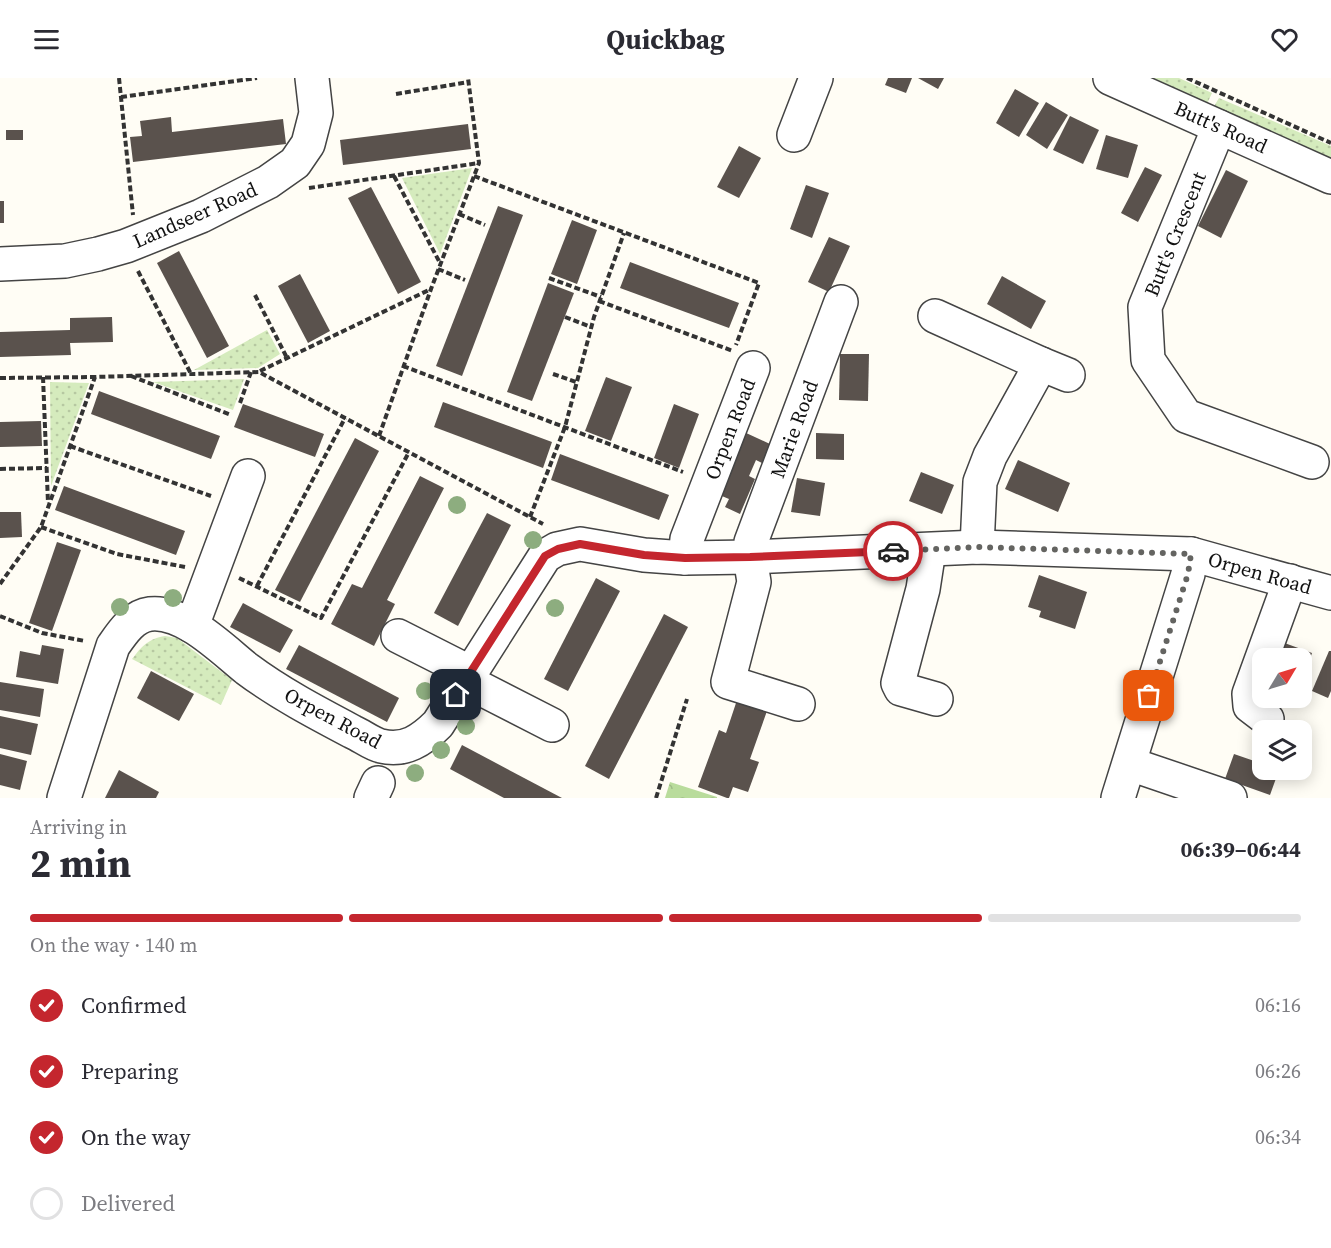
<!DOCTYPE html>
<html lang="en">
<head>
<meta charset="utf-8">
<style>
	body { margin:0; font-family:"Source Serif 4",serif; background:#f7f7f7; color:#2b2b33; height:100vh; display:flex; flex-direction:column; font-size:22px; white-space:nowrap }
	* { box-sizing:border-box; margin:0 }
	p { font-size:20px; color:#7c7c81 }
	.icon { flex:none; width:33px; height:33px; fill:none; stroke:currentColor; stroke-width:2; stroke-linecap:round; stroke-linejoin:round }
	.map { position:relative; height:720px; overflow:hidden }
	.drawer { display:flex; flex-direction:column; background:#fff; flex:1 }
	.drawer>* { flex:none }
	.needle { width:39px; rotate:52deg }
	.buttons { position:absolute; left:1252px; top:570px; display:grid; gap:12px }
	.buttons a { display:grid; place-items:center; width:60px; height:60px; border-radius:12px; background:#fff; box-shadow:0 3px 15px #0003; font-size:30px }
	.pin { position:absolute; display:grid; place-items:center; width:51px; height:51px; color:#fff; margin:-26px; border-radius:12px; box-shadow:0 3px 9px #0006 }
	.courier { position:absolute; display:grid; place-items:center; width:60px; height:60px; margin:-30px; border:4px solid #c4262e; border-radius:50%; background:#fff; color:#222; box-shadow:0 2px 8px #0007 }
	.summary em { font-style:normal; font-weight:700 }
	.summary div { display:flex; flex-direction:column-reverse }
	.summary { display:flex; align-items:center; justify-content:space-between; height:102px; padding:0 30px }
	h1 { font-size:39px; font-weight:700; line-height:45px }
	.bar { display:grid; grid-template-columns:repeat(4,1fr); gap:9px 6px; align-content:center; height:72px; padding:0 30px }
	.bar i { height:8px; border-radius:4px; background:#e1e1e2 }
	.bar .current { background:#c4262e }
	.bar p { grid-column:span 4 }
	ol { padding:0 30px; list-style:none }
	li { display:flex; align-items:center; gap:18px; height:66px }
	li p { margin-inline-start:auto }
	li .icon { padding:6px; border-radius:50%; background:#c4262e; color:#fff; stroke-width:4 }
	li:last-child { color:#7c7c81 }
	li i { width:33px; height:33px; border:3px solid #e1e1e2; border-radius:50% }
	header { display:flex; justify-content:space-between; align-items:center; height:78px; padding:0 30px; background:#fff; font-size:27px; font-weight:700 }
	.map>svg:first-child { display:block }
	.grass { fill:url(#grass-dots) }
	.forest { fill:url(#forest-crowns) }
	.building { fill:#5a524d }
	.lines { fill:none; stroke-linecap:round; stroke-linejoin:round }
	.minor-casing { stroke:#444; stroke-width:36 }
	.path { stroke:#333; stroke-width:4; stroke-dasharray:6 3; stroke-linecap:butt }
	.minor { stroke:#fff; stroke-width:33 }
	.tree { fill:#8dad7f }
	.done { stroke:#646461; stroke-width:6; stroke-dasharray:0 10.8 }
	.route { stroke:#c4262e; stroke-width:8 }
	.labels { text-anchor:middle; dominant-baseline:central; stroke-width:6; stroke-linejoin:round; paint-order:stroke }
	.street-label { font-size:20px; fill:#111; stroke:#fff }
</style>
</head>
<body>
<header><svg class="icon" aria-label="menu" viewBox="0 0 24 24"><path d="M4 6h16M4 12h16M4 18h16"/></svg>Quickbag<svg class="icon" aria-label="heart" viewBox="0 0 24 24"><path d="M12 20l-8-8c-3-5 5-10 8-4 3-6 11-1 8 4z"/></svg></header>
<div class="map">
<svg width="1331" height="720" viewBox="0 0 1331 720">
	<defs>
		<pattern id="grass-dots" width="8" height="8" patternUnits="userSpaceOnUse" patternTransform="scale(1.5)"><rect width="8" height="8" fill="#d5ebbd"/><path d="M2 2h.1M6 6h.1" fill="none" stroke="#b6c8a1" stroke-width="1.8" stroke-linecap="round"/></pattern>
		<pattern id="forest-crowns" width="20" height="18" patternUnits="userSpaceOnUse" patternTransform="scale(1.5)"><rect width="20" height="18" fill="#b9dc9c"/><path d="M2 6a3 3 0 1 1 6 0M12 15a3 3 0 1 1 6 0" fill="none" stroke="#9ebc85"/></pattern>
	</defs>
	<rect width="100%" height="100%" fill="#fffdf5"/>
	<!-- grass -->
	<g class="grass">
		<polygon points="1144,0 1179,0 1212,15 1206,28"/>
		<polygon points="1219,20 1331,68 1331,84 1213,30"/>
		<polygon points="472,90 440,176 402,100"/>
		<polygon points="267,252 280,276 258,290 194,292"/>
		<polygon points="244,301 233,332 153,304"/>
		<polygon points="50,304 89,305 51,408"/>
		<path d="M165 558 177 560 232 602 221 627 132 581C142 568 148 561 165 558Z"/>
	</g>
	<!-- forest -->
	<polygon class="forest" points="670,704 717,719 717,720 665,720"/>
	<!-- building -->
	<g class="building">
		<polygon points="888,0 912,0 906,15 885,7"/>
		<polygon points="918,0 944,0 938,11"/>
		<polygon points="1015,11 1039,25 1019,59 996,45"/>
		<polygon points="1046,24 1068,37 1047,71 1026,57"/>
		<polygon points="1070,38 1099,52 1083,86 1053,72"/>
		<polygon points="171,39 172,54 283,41 286,66 133,84 130,59 142,58 140,43"/>
		<polygon points="468,46 471,71 343,87 340,62"/>
		<rect x="6" y="52" width="17" height="10"/>
		<polygon points="1106,57 1138,67 1128,100 1096,91"/>
		<polygon points="739,68 761,80 739,120 717,109"/>
		<polygon points="1145,89 1162,97 1138,144 1121,135"/>
		<polygon points="1226,92 1248,103 1221,160 1198,148"/>
		<polygon points="806,107 829,115 812,160 790,151"/>
		<polygon points="371,109 421,204 398,216 348,120"/>
		<rect x="0" y="123" width="4" height="22"/>
		<polygon points="498,128 523,137 462,298 436,288"/>
		<polygon points="572,142 597,152 577,206 551,196"/>
		<polygon points="829,159 850,168 829,214 808,204"/>
		<polygon points="179,173 229,268 207,280 157,185"/>
		<polygon points="630,184 739,225 729,250 620,210"/>
		<polygon points="300,196 330,253 308,265 278,208"/>
		<polygon points="1002,198 1046,223 1031,251 987,226"/>
		<polygon points="548,205 574,215 532,323 507,314"/>
		<polygon points="112,239 113,264 70,265 71,277 0,279 0,254 70,252 70,240"/>
		<polygon points="840,276 869,276 868,323 839,322"/>
		<polygon points="606,299 632,309 611,363 585,353"/>
		<polygon points="99,313 220,358 211,381 91,336"/>
		<polygon points="443,324 552,364 543,390 434,349"/>
		<polygon points="243,326 324,356 315,379 234,349"/>
		<polygon points="674,326 699,336 679,390 654,380"/>
		<polygon points="41,343 42,368 0,369 0,344"/>
		<polygon points="744,354 770,366 762,385 756,382 749,398 755,401 740,436 725,429 729,421 717,416"/>
		<polygon points="816,355 844,356 844,382 816,381"/>
		<polygon points="355,360 379,373 300,524 275,512"/>
		<polygon points="560,376 669,417 659,442 551,402"/>
		<polygon points="1018,382 1070,405 1058,434 1005,411"/>
		<polygon points="921,394 954,407 942,436 909,423"/>
		<polygon points="420,398 444,410 387,522 395,526 374,568 331,546 352,506 362,510"/>
		<polygon points="797,400 825,405 820,438 791,434"/>
		<polygon points="64,408 185,453 176,477 55,432"/>
		<polygon points="0,434 21,434 22,459 0,460"/>
		<polygon points="487,435 511,447 458,548 434,535"/>
		<polygon points="57,464 81,472 52,553 29,545"/>
		<polygon points="1039,497 1087,514 1075,551 1039,539 1041,533 1028,529"/>
		<polygon points="596,500 620,513 568,613 544,601"/>
		<polygon points="243,525 293,552 280,575 230,549"/>
		<polygon points="664,536 688,549 609,701 585,688"/>
		<polygon points="1279,563 1312,575 1302,603 1302,580 1272,580"/>
		<polygon points="42,567 64,571 58,606 16,599 20,573 40,577"/>
		<polygon points="299,567 399,620 387,644 286,591"/>
		<polygon points="1329,573 1331,573 1331,613 1328,620 1312,613"/>
		<polygon points="151,593 194,616 179,643 137,620"/>
		<polygon points="0,604 44,611 40,639 0,632"/>
		<polygon points="737,622 767,633 750,681 759,684 748,714 733,709 729,720 727,720 698,709 719,652 726,655"/>
		<polygon points="0,638 38,646 31,677 0,670"/>
		<polygon points="462,667 562,720 504,720 450,691"/>
		<polygon points="0,676 27,683 20,712 0,707"/>
		<polygon points="1234,676 1263,686 1263,692 1279,692 1270,717 1225,701"/>
		<polygon points="119,692 159,714 156,720 105,720"/>
	</g>
	<g class="lines">
		<!-- minor casing -->
		<g class="minor-casing">
			<g id="minor">
				<polyline points="1110,0 1331,99"/>
				<polyline points="1219,49 1145,229 1148,282 1186,338 1312,384"/>
				<polyline points="794,57 816,0"/>
				<polyline points="0,186 65,183 98,176 126,168 201,138 268,104 295,85 308,66 316,35 312,0"/>
				<polyline points="935,238 1041,286 990,378 980,404 977,469"/>
				<polyline points="1041,286 1068,297"/>
				<polyline points="929,472 923,511 898,605 901,611 936,621"/>
				<polyline points="685,480 687,461 753,290"/>
				<polyline points="192,548 248,398"/>
				<polyline points="398,558 471,595"/>
				<polyline points="466,603 552,647"/>
				<polyline points="798,626 728,604 754,504 750,479 751,464 841,224"/>
				<polyline points="1267,641 1250,628 1249,616 1290,503"/>
				<polyline points="1130,686 1230,720"/>
				<path d="M64 720 113 568C122 555 133 538 150 536 184 532 222 571 247 591 279 615 317 635 353 654 362 658 372 666 381 668 405 674 422 662 438 646L545 478 557 471 580 466 644 477 685 480 750 479 977 469 1191 476 1331 515"/>
				<polyline points="371,720 378,705"/>
				<polyline points="1118,720 1188,496 1191,476"/>
			</g>
		</g>
		<!-- path -->
		<g class="path">
			<polyline points="119,0 133,137"/>
			<polyline points="1187,0 1331,65"/>
			<polyline points="396,16 469,4"/>
			<polyline points="121,19 257,0"/>
			<polyline points="394,98 440,185"/>
			<polyline points="474,98 759,205 736,267"/>
			<polyline points="309,110 479,85"/>
			<polyline points="459,136 485,147"/>
			<polyline points="438,191 465,202"/>
			<polyline points="138,193 191,296"/>
			<polyline points="549,200 601,219"/>
			<polyline points="255,217 287,280"/>
			<polyline points="599,223 733,273"/>
			<polyline points="565,239 591,249"/>
			<polyline points="403,288 683,394"/>
			<polyline points="260,293 431,211"/>
			<polyline points="553,296 576,304"/>
			<polyline points="131,298 231,337"/>
			<polyline points="43,299 48,425"/>
			<polyline points="0,300 95,299"/>
			<polyline points="240,325 251,294"/>
			<polyline points="379,358 431,211 479,85 468,0"/>
			<polyline points="70,368 211,418"/>
			<polyline points="0,391 47,390"/>
			<polyline points="530,439 565,349 594,239 624,155"/>
			<polyline points="41,449 117,476 185,489"/>
			<polyline points="239,500 321,540 409,374"/>
			<polyline points="0,506 41,449 95,299 259,294 543,446"/>
			<polyline points="257,508 345,340"/>
			<polyline points="0,538 42,555 85,563"/>
			<polyline points="656,720 687,621"/>
		</g>
		<!-- minor -->
		<use href="#minor" class="minor"/>
	</g>
	<!-- trees -->
	<g class="tree">
		<circle cx="457" cy="427" r="9"/>
		<circle cx="533" cy="462" r="9"/>
		<circle cx="173" cy="520" r="9"/>
		<circle cx="120" cy="529" r="9"/>
		<circle cx="555" cy="530" r="9"/>
		<circle cx="425" cy="613" r="9"/>
		<circle cx="466" cy="648" r="9"/>
		<circle cx="441" cy="672" r="9"/>
		<circle cx="415" cy="695" r="9"/>
	</g>
	<g class="lines">
		<!-- done -->
		<polyline class="done" points="893,473 977,469 1191,476 1188,496 1149,618"/>
		<!-- route -->
		<polyline class="route" points="456,617 545,478 558,471 580,466 644,477 685,480 750,479 893,473"/>
	</g>
	<g class="labels">
		<!-- street labels -->
		<g class="street-label">
			<text transform="translate(1221 49) rotate(24)">Butt's Road</text>
			<text transform="translate(195 137) rotate(-24)">Landseer Road</text>
			<text transform="translate(1175 156) rotate(-68)">Butt's Crescent</text>
			<text transform="translate(730 351) rotate(-69)">Orpen Road</text>
			<text transform="translate(794 351) rotate(-70)">Marie Road</text>
			<text transform="translate(1260 495) rotate(16)">Orpen Road</text>
			<text transform="translate(333 640) rotate(28)">Orpen Road</text>
		</g>
	</g>
</svg>
<div class="buttons">
<a><svg class="needle" viewBox="-14 -14 28 28"><path d="M0-13l5 13h-10z" fill="#e53935"/><path d="M0 13l5-13h-10z" fill="#7c7c81"/></svg></a>
<a><svg class="icon" aria-label="layers" viewBox="0 0 24 24"><path d="M12 4l9 5-9 5-9-5zM3 14l9 5 9-5"/></svg></a>
</div>
<div class="pin" style="left:1149px;top:618px;background:#ea580c"><svg class="icon" aria-label="bag" viewBox="0 0 24 24"><path d="M5 8h14l-1 12H6zM9 8a3 3 0 0 1 6 0"/></svg></div>
<div class="pin" style="left:456px;top:617px;background:#1f2937"><svg class="icon" aria-label="home" viewBox="0 0 24 24"><path d="M3 11l9-7 9 7M6 9v11h12V9"/></svg></div>
<div class="courier" style="left:893px;top:473px"><svg class="icon" aria-label="car" viewBox="0 0 24 24"><path d="M5 17H2v-5l4-1 3-4h7l3 4 3 1v5h-3M9 17h6M6 11h13"/><circle cx="7" cy="17" r="2"/><circle cx="17" cy="17" r="2"/></svg></div>
</div>
<section class="drawer">
<div class="summary"><div><h1>2 min</h1><p>Arriving in</p></div><em>06:39–06:44</em></div>
<div class="bar"><i class="current"></i><i class="current"></i><i class="current"></i><i></i><p>On the way · 140 m</p></div>
<ol>
<li><svg class="icon" aria-label="check" viewBox="0 0 24 24"><path d="M5 12l5 5 9-10"/></svg>Confirmed<p>06:16</p></li>
<li><svg class="icon" aria-label="check" viewBox="0 0 24 24"><path d="M5 12l5 5 9-10"/></svg>Preparing<p>06:26</p></li>
<li><svg class="icon" aria-label="check" viewBox="0 0 24 24"><path d="M5 12l5 5 9-10"/></svg>On the way<p>06:34</p></li>
<li><i></i>Delivered</li>
</ol>
</section>
</body>
</html>
